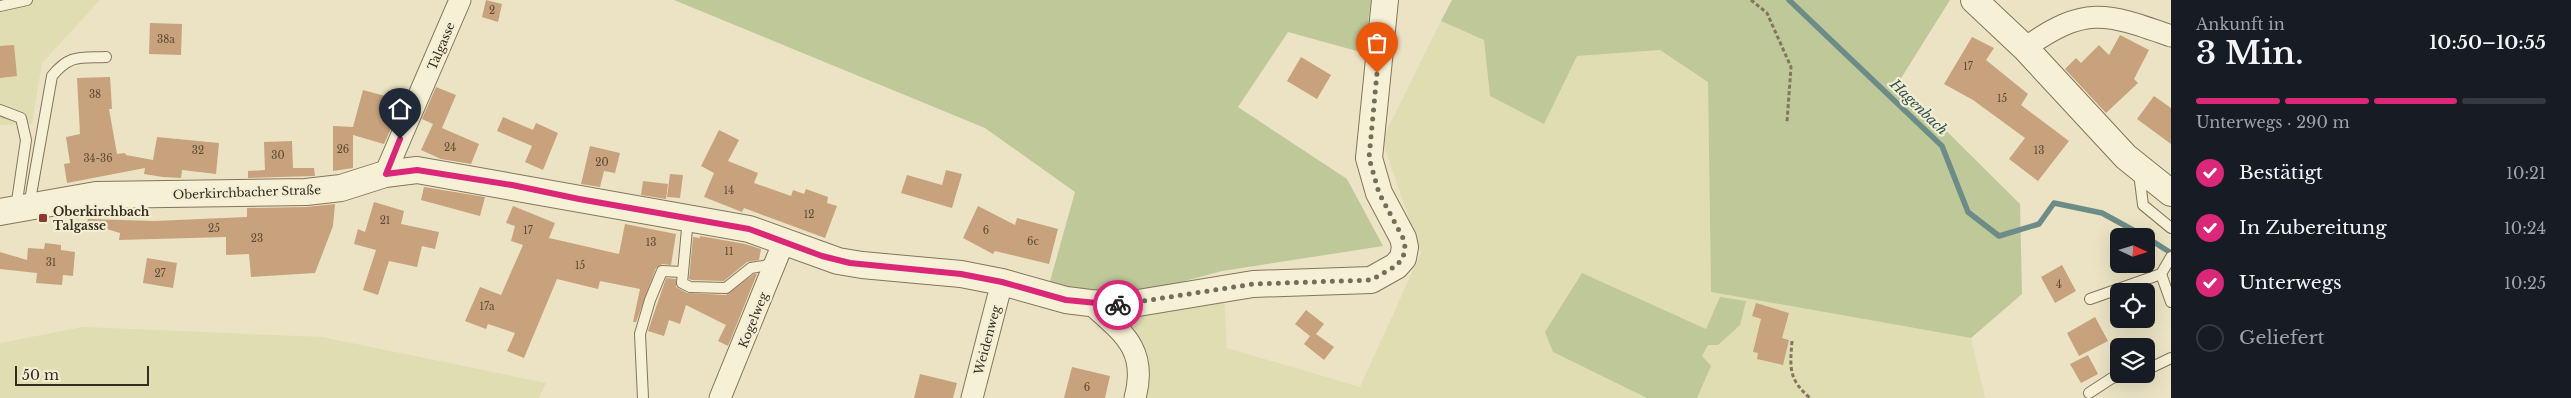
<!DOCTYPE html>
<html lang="de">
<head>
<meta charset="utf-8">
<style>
	body { margin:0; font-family:"Libre Baskerville",serif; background:#20242c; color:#f1f3f6; height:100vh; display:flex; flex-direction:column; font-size:19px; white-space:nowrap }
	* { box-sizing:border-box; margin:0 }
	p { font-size:16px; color:#9ea1a6 }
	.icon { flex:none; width:28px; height:28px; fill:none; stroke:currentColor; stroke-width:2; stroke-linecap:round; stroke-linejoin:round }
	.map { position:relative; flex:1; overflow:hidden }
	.drawer { display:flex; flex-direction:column; background:#171b24; width:400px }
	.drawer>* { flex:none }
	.needle { width:32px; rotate:94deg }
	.controls { position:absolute; left:2110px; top:228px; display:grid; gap:10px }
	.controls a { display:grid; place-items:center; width:45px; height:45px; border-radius:8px; background:#171b24; box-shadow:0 5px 20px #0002; font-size:25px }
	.scale { position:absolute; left:15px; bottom:12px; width:134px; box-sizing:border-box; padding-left:5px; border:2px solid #352c1f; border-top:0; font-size:14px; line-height:18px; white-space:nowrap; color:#352c1f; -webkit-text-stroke:4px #f3edd3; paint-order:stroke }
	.pin { position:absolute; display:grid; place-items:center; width:42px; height:42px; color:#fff; margin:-51px -21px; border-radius:50% 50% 50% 0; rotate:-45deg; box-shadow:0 0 5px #0007 }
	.pin .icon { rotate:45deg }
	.courier { position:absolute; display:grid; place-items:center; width:50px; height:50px; margin:-25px; border:4px solid #db2777; border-radius:50%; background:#fff; color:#222; box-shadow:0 1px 6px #0007 }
	.overview em { font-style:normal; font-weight:600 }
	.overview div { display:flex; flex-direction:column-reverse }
	.overview { display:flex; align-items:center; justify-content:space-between; height:85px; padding:0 25px }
	h1 { font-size:32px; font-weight:600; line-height:38px }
	.bar { display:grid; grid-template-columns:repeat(4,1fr); gap:8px 5px; align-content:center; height:60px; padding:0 25px }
	.bar i { height:6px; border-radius:4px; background:#363941 }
	.bar .active { background:#db2777 }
	.bar p { grid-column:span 4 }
	ol { padding:0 25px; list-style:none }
	li { display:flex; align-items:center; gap:15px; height:55px }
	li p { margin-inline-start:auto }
	li .icon { padding:5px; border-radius:50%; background:#db2777; color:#fff; stroke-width:4 }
	li:last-child { color:#9ea1a6 }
	li i { width:28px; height:28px; border:2px solid #363941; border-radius:50% }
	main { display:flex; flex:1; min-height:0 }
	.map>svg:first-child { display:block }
	.farmland { fill:#e0ddb2 }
	.green { fill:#bec899 }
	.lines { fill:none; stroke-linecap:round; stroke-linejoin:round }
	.stream { stroke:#6d8c87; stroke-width:5.5 }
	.building { fill:#c7a27c }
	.service-casing { stroke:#84755c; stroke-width:12 }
	.minor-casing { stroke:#84755c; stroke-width:23 }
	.tertiary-casing { stroke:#84755c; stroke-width:28 }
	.path { stroke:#84755c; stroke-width:3; stroke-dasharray:4 2.5; stroke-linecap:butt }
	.service { stroke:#f6f0d6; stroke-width:10 }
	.minor { stroke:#f6f0d6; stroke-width:21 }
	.tertiary { stroke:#f6f0d6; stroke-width:26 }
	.done { stroke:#756c59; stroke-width:5; stroke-dasharray:0 9 }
	.route { stroke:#db2777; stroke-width:6 }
	.poi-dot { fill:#8f3830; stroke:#f3edd3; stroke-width:2 }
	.labels { text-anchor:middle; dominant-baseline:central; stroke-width:4.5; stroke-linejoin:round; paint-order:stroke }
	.number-label { font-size:10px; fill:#5a4a36 }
	.street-label { font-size:12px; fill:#352c1f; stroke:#f3edd3 }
	.poi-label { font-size:12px; font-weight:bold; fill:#352c1f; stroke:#f3edd3; text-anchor:start }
	.water-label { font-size:14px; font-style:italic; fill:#2f5354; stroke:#f3edd3 }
</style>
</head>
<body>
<main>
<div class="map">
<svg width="2171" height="398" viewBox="0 0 2171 398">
	<rect width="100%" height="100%" fill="#ebe3c4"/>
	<!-- farmland -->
	<g class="farmland">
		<polygon points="0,0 100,0 42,63 32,124 0,125"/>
		<polygon points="1441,21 1484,40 1490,96 1544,124 1577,56 1660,50 1708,82 1711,292 1971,338 1985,398 1142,398 1118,316 1224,296 1227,348 1360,387 1421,253 1382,140"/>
		<polygon points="83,327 322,337 546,383 539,398 0,398 0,343"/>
	</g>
	<!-- green -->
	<g class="green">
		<polygon points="674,0 1371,0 1364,53 1288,32 1238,107 1347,179 1383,246 1222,271 1140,293 1088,293 1049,285 1075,192 985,128"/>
		<polygon points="1452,0 1950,0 1898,83 2020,204 2022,294 1971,338 1711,292 1708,82 1660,50 1577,56 1544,124 1490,96 1484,40 1441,21"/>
		<polygon points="1582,273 1706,329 1720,297 1746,301 1740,325 1718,345 1708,345 1702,356 1711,366 1697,398 1647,398 1553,352 1545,332"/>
	</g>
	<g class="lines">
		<!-- stream -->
		<g class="stream">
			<polyline points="1789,0 1942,146 1968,212 1999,236 2039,224 2054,203 2102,213 2144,236"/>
			<polyline points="2146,237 2171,253"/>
		</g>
	</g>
	<!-- building -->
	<g class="building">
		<polygon points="486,0 502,4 498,22 482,17"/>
		<polygon points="150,23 182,24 181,55 149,54"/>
		<polygon points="2120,35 2149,50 2134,79 2138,83 2106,113 2065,69 2076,58 2081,63 2099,45 2109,55"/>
		<polygon points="1972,37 1994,48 1986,60 2028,94 2021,105 2069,141 2038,181 2009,159 2025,138 1973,100 1944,84"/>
		<polygon points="14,45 17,76 0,78 0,46"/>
		<polygon points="1301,57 1331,75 1317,99 1287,81"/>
		<polygon points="110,77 112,109 109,109 117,154 125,153 126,155 153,160 157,137 219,143 216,174 182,170 181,178 163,177 144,174 145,168 67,183 64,164 70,163 66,137 80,134 77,78"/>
		<polygon points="436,87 456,95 442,128 479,144 471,164 441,159 421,150 433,124 422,119"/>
		<polygon points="363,90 396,99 389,122 393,124 384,144 353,135 353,168 333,171 333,126 353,127"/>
		<polygon points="2154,96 2171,108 2171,144 2137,119"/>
		<polygon points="503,117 533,130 536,123 558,133 543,170 525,162 532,146 497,131"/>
		<polygon points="719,130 739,140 728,161 758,173 754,183 791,196 793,190 804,194 806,189 828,197 827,203 837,206 825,238 744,208 742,212 704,197 714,173 701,166"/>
		<polygon points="292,141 293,168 314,168 315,176 248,178 248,171 265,170 264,142"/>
		<polygon points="590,146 620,153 615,173 604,171 600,187 581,184"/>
		<polygon points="946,170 962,174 952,208 901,193 907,175 942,185"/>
		<polygon points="670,174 683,175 680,198 667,197"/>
		<polygon points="643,181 668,184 666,199 641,195"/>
		<polygon points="424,187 485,197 480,216 421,200"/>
		<polygon points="374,202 404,211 401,224 439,232 435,249 422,246 417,267 389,261 378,295 363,290 376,250 354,244 358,229 365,232"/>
		<polygon points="335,204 333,226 315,273 251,277 249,254 226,255 226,237 119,240 120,233 87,223 88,219 154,221 247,217 247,208 306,207"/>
		<polygon points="513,206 555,223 549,238 619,254 625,224 676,234 671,265 662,264 656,268 636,322 633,322 640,289 600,281 598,289 557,279 524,358 507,351 515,333 488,324 486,329 465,321 480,287 501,295 523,245 511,241 515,226 506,223"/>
		<polygon points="978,206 1015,225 1017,218 1058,229 1049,264 995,251 993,254 963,238"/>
		<polygon points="700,236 745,244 761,249 759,260 747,262 724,281 692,280 689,279 693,237 700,238"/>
		<polygon points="45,243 61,245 61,250 75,252 73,276 63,275 62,285 36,283 37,273 0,269 0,252 27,260 28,248 44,249"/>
		<polygon points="147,258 177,263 173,288 143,283"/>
		<polygon points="2062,265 2076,291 2055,303 2041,277"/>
		<polygon points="754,274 757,274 728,346 718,341 726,325 686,305 680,324 669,320 664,336 648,331 666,278 676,279 676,287 687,293 726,295"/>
		<polygon points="1756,303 1789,313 1782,338 1789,340 1783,365 1757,359 1758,353 1753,352 1761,319 1752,316"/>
		<polygon points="1306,310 1324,324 1316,334 1334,347 1324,360 1304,344 1310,336 1295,324"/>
		<polygon points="2095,317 2108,341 2079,356 2067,333"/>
		<polygon points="2088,355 2098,374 2081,383 2070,364"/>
		<polygon points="1072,367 1110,376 1105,398 1064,398"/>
		<polygon points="920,374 957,383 953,398 914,398"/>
	</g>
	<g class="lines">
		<!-- service casing -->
		<g class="service-casing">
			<g id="service">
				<polyline points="0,6 27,0"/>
				<polyline points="0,110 21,118 26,140 16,208"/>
				<polyline points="2139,173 2143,205 2171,228"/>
				<path d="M29 206 52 76C70 54 80 58 106 57"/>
				<polyline points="688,218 682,283 690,287 726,288 751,268 774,264"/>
				<polyline points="2171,257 2161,274 2171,302"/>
				<polyline points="2090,299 2161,274"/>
				<polyline points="2146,370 2171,358"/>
				<polyline points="2089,393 2112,378 2130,374"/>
				<polyline points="643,398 640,334 650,300 662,271 682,272"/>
			</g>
		</g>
		<!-- minor casing -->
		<g class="minor-casing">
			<g id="minor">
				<path d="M2025 48C2085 5 2106 13 2171 36"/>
				<polyline points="385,174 460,0"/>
				<path d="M1090 303C1123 333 1148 349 1135 398"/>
				<polyline points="720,398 784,241"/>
				<polyline points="972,398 1002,282"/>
			</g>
		</g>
		<!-- tertiary casing -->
		<g class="tertiary-casing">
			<g id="tertiary">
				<polyline points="1974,0 2025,48 2126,157 2171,193"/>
				<polyline points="0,212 96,195 306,192 341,188 385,174 417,170 749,229 838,261 862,265 961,274 1002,282 1066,300 1090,303 1126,305 1253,284 1371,280 1396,266 1403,258 1405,247 1403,238 1379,193 1369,158 1385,0"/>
			</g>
		</g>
		<!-- path -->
		<g class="path">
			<polyline points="1751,0 1767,13 1791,67 1787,122"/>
			<path d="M1792 341C1790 367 1788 379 1810 398"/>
		</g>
		<!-- service -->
		<use href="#service" class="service"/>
		<!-- minor -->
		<use href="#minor" class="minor"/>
		<!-- tertiary -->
		<use href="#tertiary" class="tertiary"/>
	</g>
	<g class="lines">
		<!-- done -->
		<polyline class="done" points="1118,305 1253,284 1371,280 1396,266 1403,258 1405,247 1403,238 1379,193 1369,158 1377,73"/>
		<!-- route -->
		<polyline class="route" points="400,139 386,174 417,170 512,185 579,199 749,229 822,256 850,263 961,274 1002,282 1066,300 1118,305"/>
	</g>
	<!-- markers -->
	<rect class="poi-dot" x="38" y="213" width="10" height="10" rx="2.5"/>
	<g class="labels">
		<!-- number labels -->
		<g class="number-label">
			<text x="492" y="10">2</text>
			<text x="166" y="39">38a</text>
			<text x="1968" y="66">17</text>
			<text x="95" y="94">38</text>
			<text x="2002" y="98">15</text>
			<text x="450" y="147">24</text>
			<text x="343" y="149">26</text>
			<text x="198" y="150">32</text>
			<text x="2039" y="150">13</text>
			<text x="278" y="155">30</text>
			<text x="98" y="158">34-36</text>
			<text x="602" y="162">20</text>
			<text x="729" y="190">14</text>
			<text x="809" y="214">12</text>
			<text x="385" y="220">21</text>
			<text x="214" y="228">25</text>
			<text x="528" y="230">17</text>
			<text x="986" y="230">6</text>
			<text x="257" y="238">23</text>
			<text x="1033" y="241">6c</text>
			<text x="651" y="242">13</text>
			<text x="729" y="251">11</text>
			<text x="51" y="262">31</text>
			<text x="580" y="265">15</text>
			<text x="160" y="273">27</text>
			<text x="2059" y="284">4</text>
			<text x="487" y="306">17a</text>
			<text x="1087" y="387">6</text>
		</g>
		<!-- street labels -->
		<g class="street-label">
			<text transform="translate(441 46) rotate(-67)">Talgasse</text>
			<text transform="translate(247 192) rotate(-2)">Oberkirchbacher Straße</text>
			<text transform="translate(753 320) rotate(-68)">Kogelweg</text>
			<text transform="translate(987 340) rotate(-75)">Weidenweg</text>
		</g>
		<!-- poi labels -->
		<g class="poi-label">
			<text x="53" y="211">Oberkirchbach<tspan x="53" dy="14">Talgasse</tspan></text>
		</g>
		<!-- water labels -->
		<g class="water-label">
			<text transform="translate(1919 107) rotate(44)">Hagenbach</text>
		</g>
	</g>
</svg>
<div class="controls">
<a><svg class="needle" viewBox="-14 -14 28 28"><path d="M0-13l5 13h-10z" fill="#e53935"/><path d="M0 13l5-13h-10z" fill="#9ea1a6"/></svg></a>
<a><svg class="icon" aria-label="locate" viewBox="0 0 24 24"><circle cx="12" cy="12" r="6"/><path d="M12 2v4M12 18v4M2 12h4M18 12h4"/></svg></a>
<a><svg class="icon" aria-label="layers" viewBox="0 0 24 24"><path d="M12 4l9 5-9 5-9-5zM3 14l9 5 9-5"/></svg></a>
</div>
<div class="scale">50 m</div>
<div class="pin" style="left:1377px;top:73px;background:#ea580c"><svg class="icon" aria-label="bag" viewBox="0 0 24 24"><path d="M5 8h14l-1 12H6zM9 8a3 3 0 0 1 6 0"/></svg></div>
<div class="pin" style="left:400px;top:139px;background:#1f2937"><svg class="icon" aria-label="home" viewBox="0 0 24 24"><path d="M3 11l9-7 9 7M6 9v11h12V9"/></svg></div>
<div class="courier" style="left:1118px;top:305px"><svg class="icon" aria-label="bike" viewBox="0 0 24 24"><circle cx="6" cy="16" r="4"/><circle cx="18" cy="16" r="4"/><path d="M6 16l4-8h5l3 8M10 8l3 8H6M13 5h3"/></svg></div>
</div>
<section class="drawer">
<div class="overview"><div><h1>3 Min.</h1><p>Ankunft in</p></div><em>10:50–10:55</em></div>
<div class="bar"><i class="active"></i><i class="active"></i><i class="active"></i><i></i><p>Unterwegs · 290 m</p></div>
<ol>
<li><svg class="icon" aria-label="check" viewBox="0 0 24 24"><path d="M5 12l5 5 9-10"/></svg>Bestätigt<p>10:21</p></li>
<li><svg class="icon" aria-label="check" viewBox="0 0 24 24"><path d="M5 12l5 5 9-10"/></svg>In Zubereitung<p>10:24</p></li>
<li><svg class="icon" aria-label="check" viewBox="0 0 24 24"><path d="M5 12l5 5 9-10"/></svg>Unterwegs<p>10:25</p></li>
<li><i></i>Geliefert</li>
</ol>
</section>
</main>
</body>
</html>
